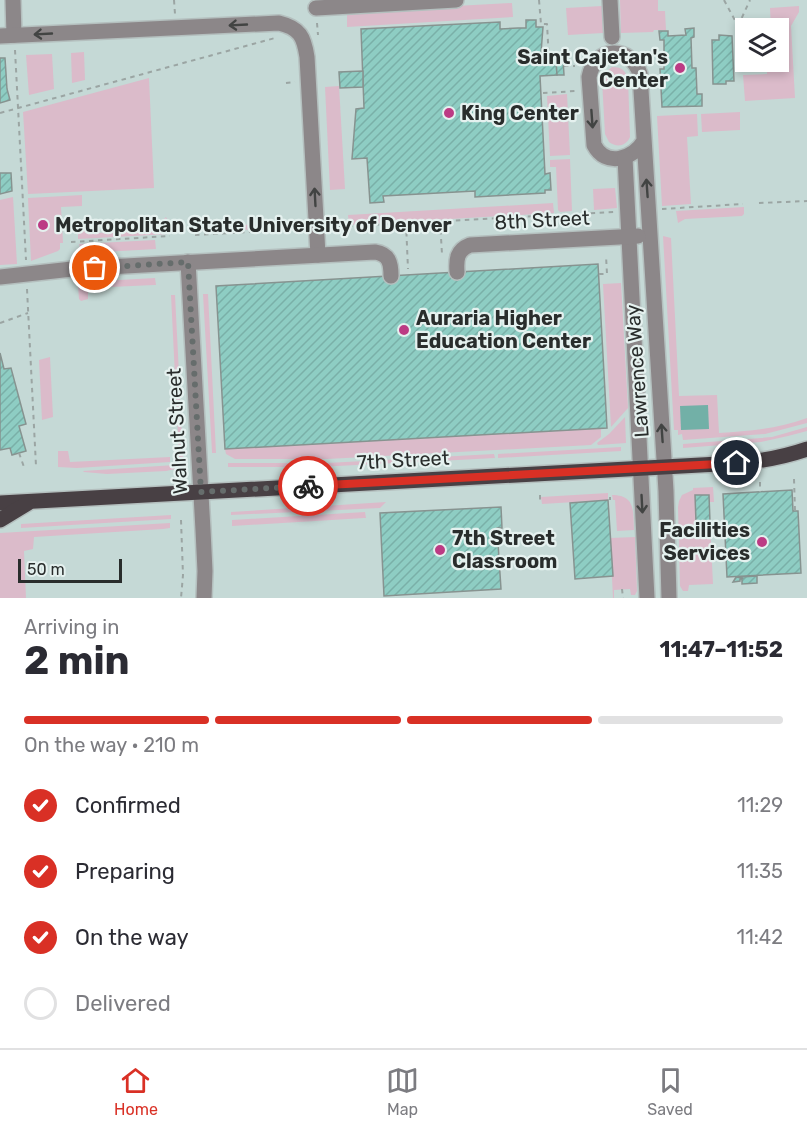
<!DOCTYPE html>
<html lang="en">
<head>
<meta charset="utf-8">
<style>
	body { margin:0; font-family:Rubik,sans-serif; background:#f7f7f7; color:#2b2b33; height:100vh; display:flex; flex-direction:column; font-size:22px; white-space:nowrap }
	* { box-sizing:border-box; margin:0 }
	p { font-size:20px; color:#7c7c81 }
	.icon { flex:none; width:33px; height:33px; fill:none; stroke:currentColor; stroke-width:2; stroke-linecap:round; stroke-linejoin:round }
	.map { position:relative; height:598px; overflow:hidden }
	.details { display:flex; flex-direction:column; background:#fff; flex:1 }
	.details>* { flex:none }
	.tools { position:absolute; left:735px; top:18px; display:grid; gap:12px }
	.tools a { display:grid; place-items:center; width:54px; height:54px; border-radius:0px; background:#fff; box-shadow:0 3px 9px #0003; font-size:30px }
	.scale { position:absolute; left:18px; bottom:15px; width:104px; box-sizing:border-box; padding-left:6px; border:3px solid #292d2c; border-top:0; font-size:16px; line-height:21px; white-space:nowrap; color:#292d2c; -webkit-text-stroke:4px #e5f1ef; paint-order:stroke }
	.pin { position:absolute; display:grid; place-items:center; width:51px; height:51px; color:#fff; margin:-26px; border:3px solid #fff; border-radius:50%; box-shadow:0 2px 6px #0007 }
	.courier { position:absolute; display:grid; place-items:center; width:60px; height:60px; margin:-30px; border:4px solid #d93025; border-radius:50%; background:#fff; color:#222; box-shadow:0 2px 8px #0007 }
	.headline em { font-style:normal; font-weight:700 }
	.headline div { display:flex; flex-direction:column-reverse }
	.headline { display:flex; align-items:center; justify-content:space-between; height:102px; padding:0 24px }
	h1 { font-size:39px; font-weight:700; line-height:45px }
	.bar { display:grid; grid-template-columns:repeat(4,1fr); gap:9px 6px; align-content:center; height:72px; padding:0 24px }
	.bar i { height:8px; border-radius:4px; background:#e1e1e2 }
	.bar .on { background:#d93025 }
	.bar p { grid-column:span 4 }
	ol { padding:0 24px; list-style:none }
	li { display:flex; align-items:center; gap:18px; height:66px }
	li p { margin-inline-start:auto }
	li .icon { padding:6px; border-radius:50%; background:#d93025; color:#fff; stroke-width:4 }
	li:last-child { color:#7c7c81 }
	li i { width:33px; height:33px; border:3px solid #e1e1e2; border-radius:50% }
	.menu { display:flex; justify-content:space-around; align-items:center; height:84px; border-top:2px solid #e1e1e2; background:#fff; font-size:16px; color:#7c7c81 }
	.menu a { display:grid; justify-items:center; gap:3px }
	.menu .on { color:#d93025 }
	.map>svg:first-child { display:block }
	.built { fill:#c5d9d6; fill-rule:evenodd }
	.green { fill:#dbbbca }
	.water { fill:#72b0a7 }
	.building { fill:url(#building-hatch); stroke:#879390; stroke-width:1.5 }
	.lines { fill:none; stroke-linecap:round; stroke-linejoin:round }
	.minor-casing { stroke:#b4bfbe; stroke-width:18 }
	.major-casing { stroke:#b4bfbe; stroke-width:18 }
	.path { stroke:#9ba5a3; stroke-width:2; stroke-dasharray:4.5 4.5; stroke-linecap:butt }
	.minor { stroke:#8c8789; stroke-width:15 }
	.major { stroke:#484044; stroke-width:15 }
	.oneway { stroke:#424443 }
	.done { stroke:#666d6c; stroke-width:6; stroke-dasharray:0 10.8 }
	.route { stroke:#d93025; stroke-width:8 }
	.poi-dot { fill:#bc3b84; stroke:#e5f1ef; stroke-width:2 }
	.labels { text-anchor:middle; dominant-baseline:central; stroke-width:4.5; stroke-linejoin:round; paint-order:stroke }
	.poi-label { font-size:20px; font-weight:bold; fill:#292d2c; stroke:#e5f1ef; text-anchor:start }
	.street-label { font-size:20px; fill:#292d2c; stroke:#e5f1ef }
</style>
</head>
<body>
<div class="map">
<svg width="807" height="598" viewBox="0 0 807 598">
	<defs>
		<pattern id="building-hatch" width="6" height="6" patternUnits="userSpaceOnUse" patternTransform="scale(1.5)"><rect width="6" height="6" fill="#8ecdc3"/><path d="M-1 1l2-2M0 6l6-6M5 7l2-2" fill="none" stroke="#7ab0a8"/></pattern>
	</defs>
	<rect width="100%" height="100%" fill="#d7e4e2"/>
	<!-- built -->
	<path class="built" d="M0 0H807V598H0ZM746 28H778V62H746Z"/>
	<!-- green -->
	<g class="green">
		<polygon points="620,0 658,0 658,11 665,11 666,30 654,30 653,32 621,33"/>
		<polygon points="512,3 513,17 347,27 347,12"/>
		<polygon points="602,6 603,33 568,35 566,8"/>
		<polygon points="799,6 799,12 791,26 795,98 745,101 743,75 767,74 767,62 778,62 778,28 771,28 770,8"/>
		<polygon points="84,52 85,80 72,83 71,53"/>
		<polygon points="52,54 54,89 29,95 26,55"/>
		<path d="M612 67C621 67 625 70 628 78L630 137C626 146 617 148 609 142L605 134 602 80 606 72Z"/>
		<polygon points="149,78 154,188 28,194 23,112"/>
		<polygon points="339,86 345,189 330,190 325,87"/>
		<polygon points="567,94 570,155 550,156 547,96"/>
		<polygon points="740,112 740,130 702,132 701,114"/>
		<polygon points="697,114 698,136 687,137 691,204 662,206 657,116"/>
		<polygon points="570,159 572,211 560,212 558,210 556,167 550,167 550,160"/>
		<polygon points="615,188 617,208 594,210 593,189"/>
		<polygon points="82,195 82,206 61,207 63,243 60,243 60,249 58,251 31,261 28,198"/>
		<polygon points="13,197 17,264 0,265 0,200"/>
		<polygon points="553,203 554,213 349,225 348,215"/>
		<polygon points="744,207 744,214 742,216 685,219 678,223 676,211"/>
		<polygon points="204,215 205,217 206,227 298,222 298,227 203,232 202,218"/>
		<polygon points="166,217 168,221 169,234 78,239 78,226 82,222 84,223 85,233 96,233 164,229 164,219"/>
		<path d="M663 236 671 238 679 396 717 395 719 433C749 431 778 429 807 418V423L765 434 683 440 682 434 678 435V430H674Z"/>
		<polygon points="155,240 156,249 86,253 81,251 79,244"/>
		<polygon points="155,278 156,285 154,285 88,288 88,299 81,301 79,299 78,286 83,282"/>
		<polygon points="621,283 628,408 611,427 603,284"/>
		<polygon points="203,294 208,294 216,453 212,453 212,452"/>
		<polygon points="171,295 175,295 179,374 177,374 177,378 179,379 183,457 179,457"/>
		<polygon points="50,357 53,417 42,420 39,360"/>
		<polygon points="625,417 626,443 598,445 597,443 609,434"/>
		<polygon points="807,427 807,431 788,436 761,442 683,448 683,444 772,437"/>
		<polygon points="601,428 601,437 591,445 327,459 235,459 226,454 225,449"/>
		<polygon points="621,447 621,451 498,458 498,454"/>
		<polygon points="58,451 68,451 70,462 170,457 170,462 77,468 58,467"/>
		<polygon points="494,454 495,458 401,463 400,461 396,462 396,463 317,467 317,466 313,466 313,467 228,467 228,463 327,463"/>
		<polygon points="175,465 175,469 166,471 107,474 84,472 83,471"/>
		<polygon points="713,487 714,502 709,502 695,496 696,522 710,522 713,584 689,585 688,591 683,591 680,586 678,507 679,501 682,495 693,490 693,488"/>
		<polygon points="608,493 608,500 542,504 541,497"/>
		<path d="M612 495C636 495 633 512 634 530L617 531 615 500H613Z"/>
		<polygon points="386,502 380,508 231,515 231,512"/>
		<polygon points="365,512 366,518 364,518 232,526 232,520"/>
		<polygon points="171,515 171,519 21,528 21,524"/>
		<polygon points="170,523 170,528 163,529 34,537 33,549 24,551 26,598 0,598 0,533"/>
		<polygon points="635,537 637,591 635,595 631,595 630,589 614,590 614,598 613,598 610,538"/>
	</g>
	<!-- water -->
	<polygon class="water" points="708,405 709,429 681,430 680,406"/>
	<!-- building -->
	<g class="building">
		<polygon points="526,20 536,20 536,27 543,27 541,53 538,54 539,61 556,60 557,75 540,76 545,174 550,173 551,190 545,190 545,193 475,197 475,191 383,196 384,202 370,203 367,158 352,159 356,109 364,108 361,29 500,22 500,29 518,28 526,28"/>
		<polygon points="694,28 694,37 691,38 692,68 696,68 697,94 702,94 702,106 662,107 660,69 664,69 664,40 660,40 659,31 668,31 668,36 686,35 685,29"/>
		<polygon points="719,35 732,36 734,81 726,81 726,84 713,84 712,40 719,40"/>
		<polygon points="0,58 5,58 7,89 10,100 0,103"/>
		<polygon points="563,59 564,75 557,75 556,60"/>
		<polygon points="363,71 363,87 340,88 339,72"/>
		<polygon points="0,173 11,173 12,191 0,194"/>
		<polygon points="598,264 607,428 225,449 216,286"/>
		<polygon points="0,353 4,369 11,368 26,424 19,426 26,451 12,455 10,448 0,450"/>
		<polygon points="792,490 793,511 798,511 801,573 727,577 723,494"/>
		<polygon points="695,495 709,495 710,522 696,522"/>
		<polygon points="608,500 613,576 575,579 570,503"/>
		<polygon points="501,507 502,528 497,528 501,589 384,596 380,513"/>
		<polygon points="757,576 757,583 742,584 742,579 740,579 740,581 733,582 736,577 742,578 741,577"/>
	</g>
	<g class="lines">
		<!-- minor casing -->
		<g class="minor-casing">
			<g id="minor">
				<polyline points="13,0 14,35"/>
				<polyline points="610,0 612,37"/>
				<polyline points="316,8 456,0"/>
				<path d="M0 36 279 23C300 28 304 37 307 57L318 255"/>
				<path d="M644 141C633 159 606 168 594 145L589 77C595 46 631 45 640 74L666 491 669 598"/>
				<polyline points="625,158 647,598"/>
				<polyline points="188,262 203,530 205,571 204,598"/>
				<path d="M457 272C456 259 457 250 470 245L638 236"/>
				<path d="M0 277 72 269 375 252C389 254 391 263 391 276"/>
			</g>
		</g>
		<!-- major casing -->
		<g class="major-casing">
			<g id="major">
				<path d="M0 503 737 463C762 461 784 457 807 449"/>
				<polyline points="0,520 28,503"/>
			</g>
		</g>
		<!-- path -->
		<g class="path">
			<polyline points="174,0 175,14"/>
			<polyline points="539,0 541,24 547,24 549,60"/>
			<polyline points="724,0 738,26"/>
			<polyline points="317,23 318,35"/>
			<polyline points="738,26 750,0"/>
			<polyline points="15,50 26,260"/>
			<polyline points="564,66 575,66"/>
			<polyline points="286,83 295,82"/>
			<polyline points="543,93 576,91"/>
			<polyline points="0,113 275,38"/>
			<polyline points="759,203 807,201"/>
			<polyline points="662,209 743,204"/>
			<polyline points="440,221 442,254"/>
			<polyline points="406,223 408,269"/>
			<polyline points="330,227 615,212"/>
			<polyline points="195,235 303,229"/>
			<polyline points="71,242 170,236"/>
			<polyline points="599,274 607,274 606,256"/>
			<polyline points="27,289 36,466"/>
			<polyline points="0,323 28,313"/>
			<polyline points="19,453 24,467"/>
			<polyline points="794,479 795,511"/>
			<polyline points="760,482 760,492"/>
			<polyline points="540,495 540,504"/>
			<polyline points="610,497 610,500"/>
			<polyline points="181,520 183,575 181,598"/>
			<polyline points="622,589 623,598"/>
		</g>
		<!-- minor -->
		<use href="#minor" class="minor"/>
		<!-- major -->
		<use href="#major" class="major"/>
	</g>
	<!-- one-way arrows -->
	<defs><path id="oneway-shaft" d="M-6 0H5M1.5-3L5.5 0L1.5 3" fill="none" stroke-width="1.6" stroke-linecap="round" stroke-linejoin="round" transform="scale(1.5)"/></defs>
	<g class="oneway">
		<use href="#oneway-shaft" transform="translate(238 25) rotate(177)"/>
		<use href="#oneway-shaft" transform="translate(43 34) rotate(177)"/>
		<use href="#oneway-shaft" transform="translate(592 119) rotate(86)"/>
		<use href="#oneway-shaft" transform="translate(647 188) rotate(-94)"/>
		<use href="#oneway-shaft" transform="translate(315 197) rotate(-93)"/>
		<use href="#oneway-shaft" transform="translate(662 433) rotate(-94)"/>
		<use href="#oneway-shaft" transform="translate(642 504) rotate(87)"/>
	</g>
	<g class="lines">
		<!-- done -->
		<polyline class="done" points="95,268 188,262 201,492 308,486"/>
		<!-- route -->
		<polyline class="route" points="308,486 737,463"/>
	</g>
	<!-- markers -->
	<g class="poi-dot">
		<circle cx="680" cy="68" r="6"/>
		<circle cx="449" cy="113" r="6"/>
		<circle cx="43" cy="225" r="6"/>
		<circle cx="404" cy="330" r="6"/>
		<circle cx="762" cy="542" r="6"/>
		<circle cx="440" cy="550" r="6"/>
	</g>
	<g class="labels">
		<!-- poi labels -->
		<g class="poi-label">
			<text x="668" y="57" text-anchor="end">Saint Cajetan's<tspan x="668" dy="23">Center</tspan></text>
			<text x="461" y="113">King Center</text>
			<text x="55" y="225">Metropolitan State University of Denver</text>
			<text x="416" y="318">Auraria Higher<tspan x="416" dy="23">Education Center</tspan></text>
			<text x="750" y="530" text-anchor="end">Facilities<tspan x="750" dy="23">Services</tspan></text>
			<text x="452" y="538">7th Street<tspan x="452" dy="23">Classroom</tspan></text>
		</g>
		<!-- street labels -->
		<g class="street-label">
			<text transform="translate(542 220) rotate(-3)">8th Street</text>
			<text transform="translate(637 371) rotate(-94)">Lawrence Way</text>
			<text transform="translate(177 431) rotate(-93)">Walnut Street</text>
			<text transform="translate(403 460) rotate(-3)">7th Street</text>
		</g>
	</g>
</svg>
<div class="tools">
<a><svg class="icon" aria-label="layers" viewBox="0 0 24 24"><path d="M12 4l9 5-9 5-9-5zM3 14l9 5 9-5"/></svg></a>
</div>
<div class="scale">50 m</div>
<div class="pin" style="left:95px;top:268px;background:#ea580c"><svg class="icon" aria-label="bag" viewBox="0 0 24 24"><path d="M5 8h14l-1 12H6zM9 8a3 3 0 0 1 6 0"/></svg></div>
<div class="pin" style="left:737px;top:463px;background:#1f2937"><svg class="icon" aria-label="home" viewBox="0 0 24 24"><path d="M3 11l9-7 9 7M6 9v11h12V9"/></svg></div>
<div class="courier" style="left:308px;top:486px"><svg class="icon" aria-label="bike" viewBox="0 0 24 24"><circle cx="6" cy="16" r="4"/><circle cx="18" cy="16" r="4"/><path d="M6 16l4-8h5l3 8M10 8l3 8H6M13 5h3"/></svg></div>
</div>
<section class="details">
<div class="headline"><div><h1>2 min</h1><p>Arriving in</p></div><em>11:47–11:52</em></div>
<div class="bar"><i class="on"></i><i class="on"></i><i class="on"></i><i></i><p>On the way · 210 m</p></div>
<ol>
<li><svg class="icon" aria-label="check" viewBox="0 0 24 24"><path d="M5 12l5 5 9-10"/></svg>Confirmed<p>11:29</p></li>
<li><svg class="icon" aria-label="check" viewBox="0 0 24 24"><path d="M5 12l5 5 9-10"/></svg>Preparing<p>11:35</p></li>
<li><svg class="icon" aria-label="check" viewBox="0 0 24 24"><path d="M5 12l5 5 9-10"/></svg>On the way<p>11:42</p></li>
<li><i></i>Delivered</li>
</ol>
</section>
<nav class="menu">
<a class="on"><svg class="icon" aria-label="home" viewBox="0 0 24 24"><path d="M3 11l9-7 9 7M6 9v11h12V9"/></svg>Home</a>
<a><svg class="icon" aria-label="map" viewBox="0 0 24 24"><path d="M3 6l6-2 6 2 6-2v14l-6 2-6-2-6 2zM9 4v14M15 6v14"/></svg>Map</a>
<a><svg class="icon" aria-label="saved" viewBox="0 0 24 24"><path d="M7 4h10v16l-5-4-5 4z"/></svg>Saved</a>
</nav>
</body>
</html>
